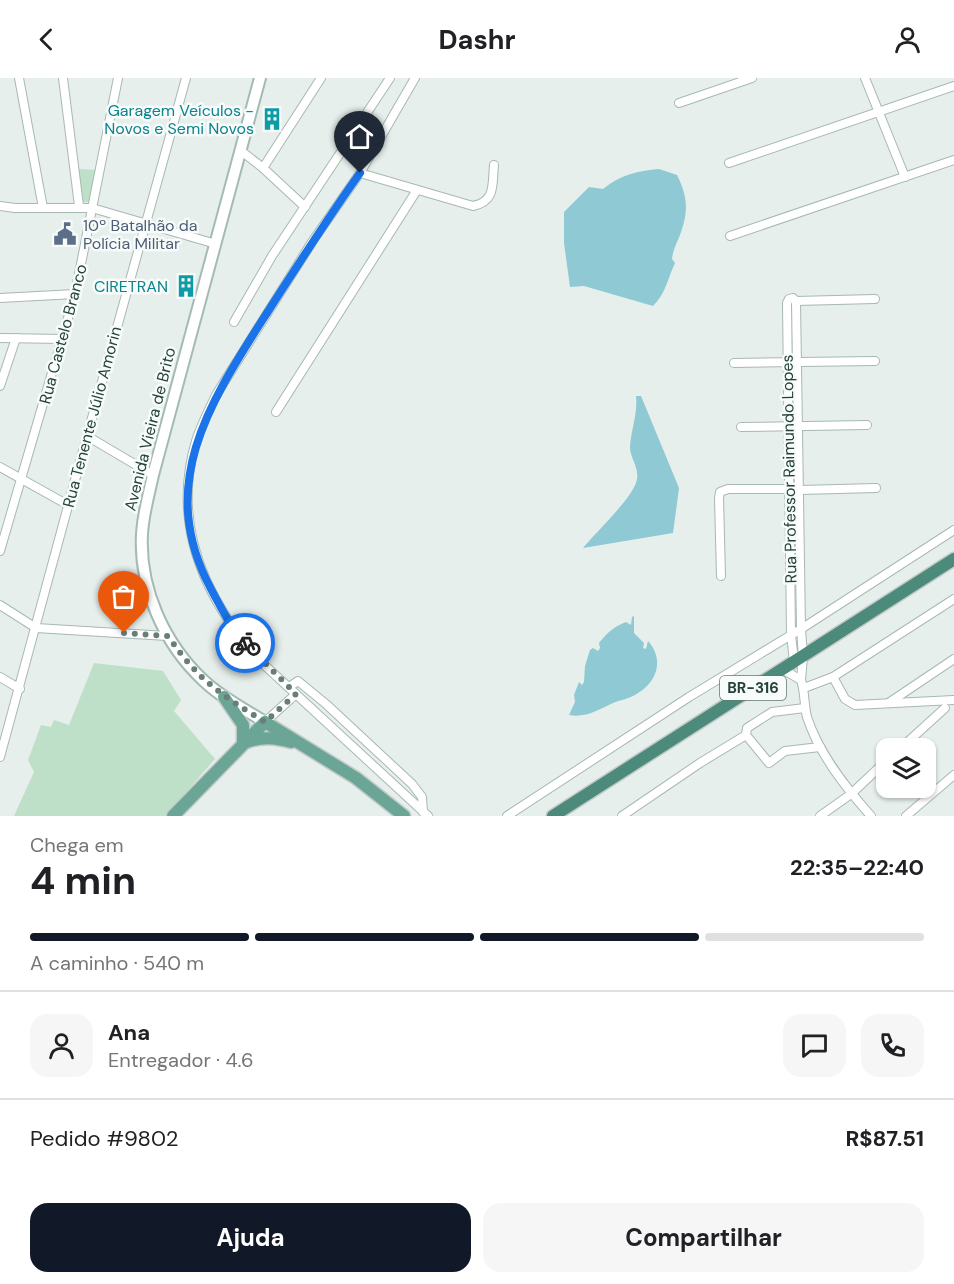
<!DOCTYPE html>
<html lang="pt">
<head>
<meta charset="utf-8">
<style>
	body { margin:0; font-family:"DM Sans",sans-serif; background:#f6f6f6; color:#202124; height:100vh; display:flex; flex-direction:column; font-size:22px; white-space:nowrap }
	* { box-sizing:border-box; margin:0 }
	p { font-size:20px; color:#757577 }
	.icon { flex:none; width:33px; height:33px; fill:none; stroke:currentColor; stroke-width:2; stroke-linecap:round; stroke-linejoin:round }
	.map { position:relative; height:738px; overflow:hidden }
	.side { display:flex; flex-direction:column; background:#fff; flex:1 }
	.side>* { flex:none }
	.buttons { position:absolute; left:876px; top:660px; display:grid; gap:12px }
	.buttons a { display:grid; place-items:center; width:60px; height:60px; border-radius:12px; background:#fff; box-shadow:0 2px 4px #0004; font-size:30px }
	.pin { position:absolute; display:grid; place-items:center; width:51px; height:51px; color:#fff; margin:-62px -26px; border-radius:50% 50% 50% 0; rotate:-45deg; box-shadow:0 0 6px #0007 }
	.pin .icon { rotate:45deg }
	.courier { position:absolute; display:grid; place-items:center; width:60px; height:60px; margin:-30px; border:4px solid #1a73e8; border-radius:50%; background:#fff; color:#222; box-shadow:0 2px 8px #0007 }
	.summary em { font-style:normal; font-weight:700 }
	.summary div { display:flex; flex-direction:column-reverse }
	.summary { display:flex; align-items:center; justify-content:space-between; height:102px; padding:0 30px }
	h1 { font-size:39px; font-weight:700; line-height:45px }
	.bar { display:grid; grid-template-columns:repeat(4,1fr); gap:9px 6px; align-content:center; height:72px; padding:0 30px }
	.bar i { height:8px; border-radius:4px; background:#e0e0e0 }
	.bar .selected { background:#111827 }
	.bar p { grid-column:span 4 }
	.line { display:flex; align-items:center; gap:15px; padding:0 30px; border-top:2px solid #e0e0e0 }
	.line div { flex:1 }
	.round { display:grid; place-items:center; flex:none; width:63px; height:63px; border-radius:18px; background:#f6f6f6 }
	.button { display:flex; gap:12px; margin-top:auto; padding:12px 30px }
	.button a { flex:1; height:69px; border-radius:18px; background:#111827; color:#fff; font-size:24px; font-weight:700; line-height:69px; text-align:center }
	.button a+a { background:#f6f6f6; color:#202124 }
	header { display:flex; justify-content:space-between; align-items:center; height:78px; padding:0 30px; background:#fff; font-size:27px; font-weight:700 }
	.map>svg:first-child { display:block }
	.green { fill:#bfe0c8 }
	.water { fill:#8ec9d4 }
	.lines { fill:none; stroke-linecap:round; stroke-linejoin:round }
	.minor-casing { stroke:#a8b8b2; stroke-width:10 }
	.secondary-casing { stroke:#a4bbb3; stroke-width:14 }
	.primary-casing { stroke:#c2cac8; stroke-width:15 }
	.trunk-casing { stroke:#c2cac8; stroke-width:15 }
	.minor { stroke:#fff; stroke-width:8 }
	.secondary { stroke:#fff; stroke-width:10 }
	.primary { stroke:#6aa596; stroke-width:12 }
	.trunk { stroke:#4c8a7c; stroke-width:12 }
	.done { stroke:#687f78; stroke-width:6; stroke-dasharray:0 10.8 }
	.route { stroke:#1a73e8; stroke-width:8 }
	.labels { text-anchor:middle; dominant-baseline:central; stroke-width:5; stroke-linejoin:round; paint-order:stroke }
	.shield { fill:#f7fbf9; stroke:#637a73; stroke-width:1.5 }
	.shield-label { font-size:15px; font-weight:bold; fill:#24423a }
	.culture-label { font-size:16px; fill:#0d838f; stroke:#f7fbf9; text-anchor:end }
	.service-label { font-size:16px; fill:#4e5e75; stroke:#f7fbf9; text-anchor:start }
	.street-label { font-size:16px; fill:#24423a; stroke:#f7fbf9 }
</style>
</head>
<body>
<header><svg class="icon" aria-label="back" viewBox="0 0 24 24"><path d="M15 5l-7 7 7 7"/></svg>Dashr<svg class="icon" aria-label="person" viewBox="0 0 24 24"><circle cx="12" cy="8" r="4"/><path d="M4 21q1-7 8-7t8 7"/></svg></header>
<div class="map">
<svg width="954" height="738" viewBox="0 0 954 738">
	<rect width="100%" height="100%" fill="#e6efeb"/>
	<!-- green -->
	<g class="green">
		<polygon points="79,91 97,92 91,124 82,124"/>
		<polygon points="94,585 163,593 181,622 174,633 215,681 165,738 14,738 34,694 28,682 41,647 51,649 54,642 69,647"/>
	</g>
	<!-- water -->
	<g class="water">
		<path d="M659 91 677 97C687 117 689 132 681 154 678 163 673 171 672 181L675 185C667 202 666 215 653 228L584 208 570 209 564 165V134L589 109 603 111C620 97 637 93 659 91Z"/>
		<path d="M636 318H641L679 410 673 455 583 470C595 455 635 418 637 401 639 389 630 380 630 369 631 352 638 335 636 318Z"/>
		<path d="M634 538V555L644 565 643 570 646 571 648 563C665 582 657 605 635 617 628 621 620 622 613 625 598 632 586 640 569 637L575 624 574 617 579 604 582 607 584 604 585 588 590 572 593 570 598 573 600 570 599 565C607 555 613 549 626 544L631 547 632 539Z"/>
	</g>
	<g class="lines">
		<!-- minor casing -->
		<g class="minor-casing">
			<g id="minor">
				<polyline points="19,0 43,130"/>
				<polyline points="63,0 79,128"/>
				<path d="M415 0 360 95 312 164 216 317C209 332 201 347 196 363 171 447 205 521 260 583L428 738"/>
				<polyline points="865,0 905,99"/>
				<polyline points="679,25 752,0"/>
				<polyline points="240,72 263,90 305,129"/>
				<polyline points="729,85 954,8"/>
				<polyline points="263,90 321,0"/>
				<path d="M360 95 473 128C496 123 492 107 494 87"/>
				<polyline points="0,128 15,130 92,130 216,166"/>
				<polyline points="730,158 954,82"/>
				<polyline points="0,220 75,216"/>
				<polyline points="796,223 801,551 803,578 801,602"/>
				<polyline points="234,244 272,178 390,0"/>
				<polyline points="0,260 63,261"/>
				<polyline points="734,285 875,283"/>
				<polyline points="0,308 16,260"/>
				<polyline points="276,334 417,112"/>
				<polyline points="741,349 867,347"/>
				<polyline points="87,358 153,397"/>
				<polyline points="0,389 68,427"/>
				<polyline points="800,412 876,410"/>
				<polyline points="0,473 75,216 118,0"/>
				<polyline points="721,498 719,420 720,414 728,411 789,411"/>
				<polyline points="0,527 36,550 167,558"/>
				<polyline points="794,583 791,557 787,225 789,221 793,220 796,223 875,221"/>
				<path d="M782 591 801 602C805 614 804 627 807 639 819 676 846 710 871 738"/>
				<polyline points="0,599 20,611"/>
				<polyline points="833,599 845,621 855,627 954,622"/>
				<polyline points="289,609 298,603 326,626 412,706 422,719 423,734"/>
				<polyline points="804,610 833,599 954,521"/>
				<polyline points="890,624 954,581"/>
				<polyline points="265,644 296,616"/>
				<polyline points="746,657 769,685 785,673 820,669"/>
				<polyline points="901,670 945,630"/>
				<polyline points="0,679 87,358 186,0"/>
				<polyline points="507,738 689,619 801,551 954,452"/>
				<polyline points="622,738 700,685 746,657 747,650 772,634 805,630"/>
				<polyline points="820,738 851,716 886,683"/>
				<polyline points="906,738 954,697"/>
			</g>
		</g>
		<!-- secondary casing -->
		<g class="secondary-casing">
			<path id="secondary" d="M260 0 153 397C149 416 143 436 142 456 139 510 164 566 204 603 222 620 244 631 265 644"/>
		</g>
		<!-- primary casing -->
		<g class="primary-casing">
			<g id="primary">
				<polyline points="224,619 243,647 243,665"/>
				<path d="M247 664C263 658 275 660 291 664"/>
				<polyline points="173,738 265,644 356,700 404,738"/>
			</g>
		</g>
		<!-- trunk casing -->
		<g class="trunk-casing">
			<polyline id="trunk" points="553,738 954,481"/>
		</g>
		<!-- minor -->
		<use href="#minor" class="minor"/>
		<!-- secondary -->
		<use href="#secondary" class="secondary"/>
		<!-- primary -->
		<use href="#primary" class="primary"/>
		<!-- trunk -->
		<use href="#trunk" class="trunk"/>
	</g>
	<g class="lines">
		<!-- done -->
		<path class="done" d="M124 555 168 558C198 602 220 616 265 644L296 616 245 565"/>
		<!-- route -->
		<path class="route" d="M245 565C231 549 221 530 211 511 155 406 210 324 267 235 297 188 327 141 360 95"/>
	</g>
	<!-- icons -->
	<defs>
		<g id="building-bare" transform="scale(1.8)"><path d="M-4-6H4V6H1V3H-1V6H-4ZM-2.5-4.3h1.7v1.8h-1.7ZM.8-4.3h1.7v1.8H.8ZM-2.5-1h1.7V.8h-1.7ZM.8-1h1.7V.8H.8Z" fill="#0f9aa8" stroke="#f7fbf9" stroke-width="2.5" paint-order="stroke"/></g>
		<g id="civic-bare" transform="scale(1.8)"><path d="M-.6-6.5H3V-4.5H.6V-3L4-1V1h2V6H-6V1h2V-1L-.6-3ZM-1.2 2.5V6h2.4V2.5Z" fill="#5c6f8a" stroke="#f7fbf9" stroke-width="2.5" paint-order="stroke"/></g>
	</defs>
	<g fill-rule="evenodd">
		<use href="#building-bare" x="272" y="41"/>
		<use href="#civic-bare" x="65" y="156"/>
		<use href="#building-bare" x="186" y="208"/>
	</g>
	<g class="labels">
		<!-- shield labels -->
		<rect class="shield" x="720" y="598" width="66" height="24" rx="4.5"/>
		<g class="shield-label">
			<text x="753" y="610">BR-316</text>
		</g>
		<!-- culture labels -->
		<g class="culture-label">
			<text x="254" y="32">Garagem Veículos -<tspan x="254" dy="18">Novos e Semi Novos</tspan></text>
			<text x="168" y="208">CIRETRAN</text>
		</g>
		<!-- service labels -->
		<g class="service-label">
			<text x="83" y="147">10º Batalhão da<tspan x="83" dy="18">Polícia Militar</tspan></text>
		</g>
		<!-- street labels -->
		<g class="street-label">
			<text transform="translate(63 256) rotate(-75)">Rua Castelo Branco</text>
			<text transform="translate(92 339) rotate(-75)">Rua Tenente Júlio Amorin</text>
			<text transform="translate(150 351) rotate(-76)">Avenida Vieira de Brito</text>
			<text transform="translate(789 391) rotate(-91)">Rua Professor Raimundo Lopes</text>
		</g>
	</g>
</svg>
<div class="buttons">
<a><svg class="icon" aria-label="layers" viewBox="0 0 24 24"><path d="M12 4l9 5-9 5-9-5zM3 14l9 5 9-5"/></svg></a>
</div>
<div class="pin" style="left:124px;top:555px;background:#ea580c"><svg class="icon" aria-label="bag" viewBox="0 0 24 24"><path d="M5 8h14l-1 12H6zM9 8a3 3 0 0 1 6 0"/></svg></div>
<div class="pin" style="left:360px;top:95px;background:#1f2937"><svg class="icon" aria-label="home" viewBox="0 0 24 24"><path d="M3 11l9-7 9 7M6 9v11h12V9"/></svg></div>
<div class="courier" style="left:245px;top:565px"><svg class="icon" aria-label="bike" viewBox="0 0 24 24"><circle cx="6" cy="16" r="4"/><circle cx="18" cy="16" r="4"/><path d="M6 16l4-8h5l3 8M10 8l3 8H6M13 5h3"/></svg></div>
</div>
<section class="side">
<div class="summary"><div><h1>4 min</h1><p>Chega em</p></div><em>22:35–22:40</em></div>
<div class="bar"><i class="selected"></i><i class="selected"></i><i class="selected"></i><i></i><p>A caminho · 540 m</p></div>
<div class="line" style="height:108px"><a class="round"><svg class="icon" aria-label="person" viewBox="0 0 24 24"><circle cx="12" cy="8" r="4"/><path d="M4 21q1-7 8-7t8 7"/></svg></a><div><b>Ana</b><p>Entregador · 4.6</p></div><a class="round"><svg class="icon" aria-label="chat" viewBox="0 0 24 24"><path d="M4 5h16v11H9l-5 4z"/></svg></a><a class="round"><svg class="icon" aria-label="phone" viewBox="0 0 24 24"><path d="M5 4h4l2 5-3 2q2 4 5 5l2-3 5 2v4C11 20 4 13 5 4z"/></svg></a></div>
<div class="line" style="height:78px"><div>Pedido #9802</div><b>R$87.51</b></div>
<div class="button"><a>Ajuda</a><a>Compartilhar</a></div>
</section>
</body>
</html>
